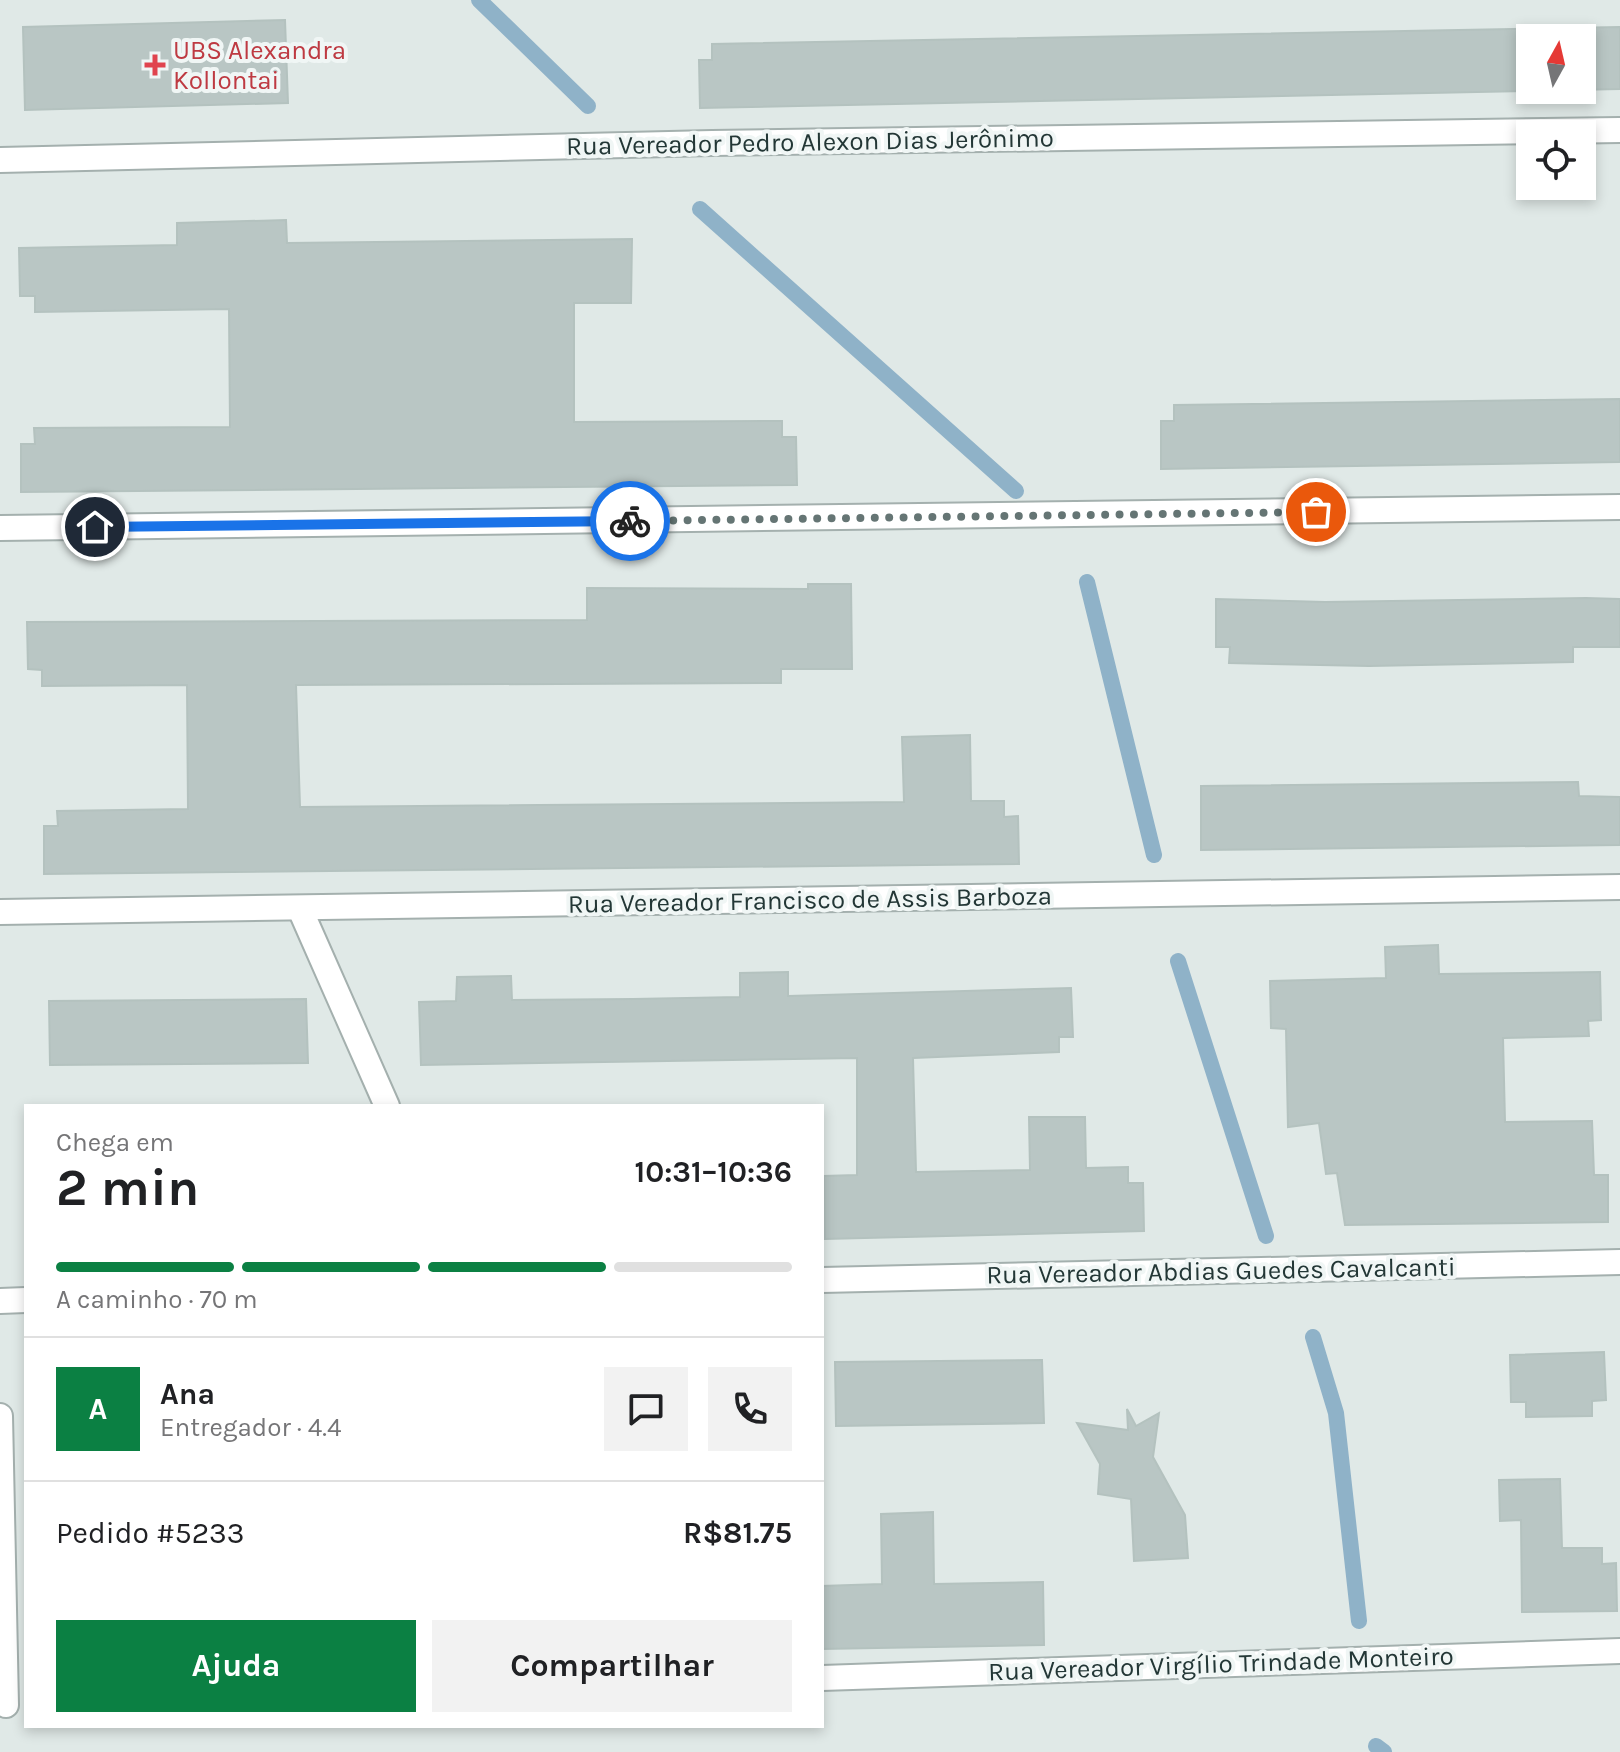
<!DOCTYPE html>
<html lang="pt">
<head>
<meta charset="utf-8">
<style>
	body { margin:0; font-family:Karla,sans-serif; background:#f2f2f2; color:#202124; height:100vh; display:flex; flex-direction:column; font-size:30px; white-space:nowrap }
	* { box-sizing:border-box; margin:0 }
	p { font-size:26px; color:#757577 }
	.icon { flex:none; width:44px; height:44px; fill:none; stroke:currentColor; stroke-width:2; stroke-linecap:round; stroke-linejoin:round }
	.map { position:relative; flex:1; overflow:hidden }
	.panel { position:absolute; left:24px; top:1104px; width:800px; height:624px; display:flex; flex-direction:column; background:#fff; border-radius:0px; box-shadow:0 4px 12px #0003 }
	.panel>* { flex:none }
	.needle { width:52px; rotate:8deg }
	.fabs { position:absolute; left:1516px; top:24px; display:grid; gap:16px }
	.fabs a { display:grid; place-items:center; width:80px; height:80px; border-radius:0px; background:#fff; box-shadow:0 4px 12px #0003; font-size:40px }
	.pin { position:absolute; display:grid; place-items:center; width:68px; height:68px; color:#fff; margin:-34px; border:4px solid #fff; border-radius:50%; box-shadow:0 2px 8px #0007 }
	.courier { position:absolute; display:grid; place-items:center; width:80px; height:80px; margin:-40px; border:6px solid #1a73e8; border-radius:50%; background:#fff; color:#222; box-shadow:0 2px 10px #0007 }
	.head em { font-style:normal; font-weight:700 }
	.head div { display:flex; flex-direction:column-reverse }
	.head { display:flex; align-items:center; justify-content:space-between; height:136px; padding:0 32px }
	h1 { font-size:52px; font-weight:700; line-height:60px }
	.bar { display:grid; grid-template-columns:repeat(4,1fr); gap:12px 8px; align-content:center; height:96px; padding:0 32px }
	.bar i { height:10px; border-radius:6px; background:#e0e0e0 }
	.bar .current { background:#0b8043 }
	.bar p { grid-column:span 4 }
	.line { display:flex; align-items:center; gap:20px; padding:0 32px; border-top:2px solid #e0e0e0 }
	.line div { flex:1 }
	.round { display:grid; place-items:center; flex:none; width:84px; height:84px; border-radius:0px; background:#f2f2f2 }
	.cta { display:flex; gap:16px; margin-top:auto; padding:16px 32px }
	.cta a { flex:1; height:92px; border-radius:0px; background:#0b8043; color:#fff; font-size:32px; font-weight:700; line-height:92px; text-align:center }
	.cta a+a { background:#f2f2f2; color:#202124 }
	.map>svg:first-child { display:block }
	.lines { fill:none; stroke-linecap:round; stroke-linejoin:round }
	.stream { stroke:#8fb2c8; stroke-width:16 }
	.building { fill:#b9c6c4; stroke:#b4c2bf; stroke-width:2; fill-rule:evenodd }
	.street-casing { stroke:#a4b0ae; stroke-width:28 }
	.street { stroke:#fff; stroke-width:24 }
	.done { stroke:#657574; stroke-width:8; stroke-dasharray:0 14.4 }
	.route { stroke:#1a73e8; stroke-width:10 }
	.health-dot { fill:#e0444e; stroke:#f0f6f5; stroke-width:3 }
	.labels { text-anchor:middle; dominant-baseline:central; stroke-width:8; stroke-linejoin:round; paint-order:stroke }
	.health-label { font-size:26px; fill:#be3a42; stroke:#f0f6f5; text-anchor:start }
	.street-label { font-size:26px; fill:#233736; stroke:#f0f6f5 }
</style>
</head>
<body>
<div class="map">
<svg width="1620" height="1752" viewBox="0 0 1620 1752">
	<rect width="100%" height="100%" fill="#e0e9e7"/>
	<g class="lines">
		<!-- stream -->
		<g class="stream">
			<polyline points="479,0 588,106"/>
			<polyline points="700,209 1016,491"/>
			<polyline points="1087,582 1154,855"/>
			<polyline points="1178,961 1266,1236"/>
			<polyline points="1313,1337 1336,1413 1359,1621"/>
			<polyline points="1376,1746 1384,1752"/>
		</g>
	</g>
	<!-- building -->
	<g class="building">
		<polygon points="285,20 288,103 25,110 23,27"/>
		<path d="M1620 27V89L700 108 699 60H712V44ZM1530 38H1582V90H1530Z"/>
		<polygon points="286,220 287,243 632,239 631,303 574,303 574,422 782,421 782,437 796,437 797,485 21,492 21,444 35,444 34,428 230,427 229,309 35,312 35,296 20,296 19,248 177,245 177,223"/>
		<polygon points="1620,399 1620,462 1161,469 1161,421 1174,421 1174,405"/>
		<polygon points="808,584 851,584 852,669 781,669 781,683 296,685 300,807 904,802 902,737 970,735 971,801 1004,801 1004,817 1018,816 1019,864 44,874 44,826 58,826 57,811 188,809 187,685 42,686 42,670 28,669 27,622 587,620 587,588 808,589"/>
		<polygon points="1586,598 1620,599 1620,647 1573,647 1573,662 1369,666 1229,663 1230,647 1216,647 1216,599 1325,602"/>
		<polygon points="1578,782 1579,796 1620,797 1620,845 1201,850 1201,786"/>
		<polygon points="1438,945 1439,974 1600,972 1601,1020 1588,1021 1589,1036 1503,1038 1505,1122 1592,1121 1594,1175 1608,1175 1608,1222 1345,1225 1337,1173 1326,1174 1319,1123 1288,1127 1286,1029 1271,1028 1270,981 1386,978 1385,947"/>
		<polygon points="788,972 788,996 1071,988 1073,1037 1059,1037 1059,1052 913,1058 916,1172 1030,1170 1029,1117 1085,1117 1086,1168 1128,1167 1128,1183 1143,1183 1144,1231 825,1239 824,1176 857,1175 857,1058 421,1065 419,1002 456,1001 457,977 511,976 512,1000 633,999 740,997 740,973"/>
		<polygon points="306,999 308,1063 50,1065 49,1001"/>
		<polygon points="1604,1352 1606,1400 1592,1401 1592,1416 1526,1417 1526,1402 1511,1402 1510,1355"/>
		<polygon points="1042,1360 1044,1423 836,1426 835,1362"/>
		<polygon points="1127,1409 1136,1426 1159,1413 1153,1457 1185,1515 1188,1558 1134,1561 1131,1499 1098,1494 1100,1464 1077,1423 1128,1430"/>
		<polygon points="1560,1479 1562,1548 1602,1548 1602,1564 1616,1563 1617,1611 1522,1612 1521,1520 1500,1521 1499,1480"/>
		<polygon points="933,1512 934,1584 1043,1582 1044,1645 822,1649 822,1586 882,1584 881,1514"/>
	</g>
	<g class="lines">
		<!-- street casing -->
		<g class="street-casing">
			<g id="street">
				<polyline points="0,160 712,143 1620,130"/>
				<polyline points="0,528 1620,507"/>
				<polyline points="300,909 387,1106"/>
				<polyline points="0,912 1620,887"/>
				<polyline points="822,1280 1620,1262"/>
				<polyline points="0,1301 26,1300"/>
				<polyline points="0,1416 6,1705"/>
				<polyline points="822,1678 1620,1651"/>
			</g>
		</g>
		<!-- street -->
		<use href="#street" class="street"/>
	</g>
	<g class="lines">
		<!-- done -->
		<polyline class="done" points="630,521 1316,512"/>
		<!-- route -->
		<polyline class="route" points="95,527 630,521"/>
	</g>
	<!-- markers -->
	<path class="health-dot" d="M151 53h8v8h8v8h-8v8h-8v-8h-8v-8h8z"/>
	<g class="labels">
		<!-- health labels -->
		<g class="health-label">
			<text x="173" y="50">UBS Alexandra<tspan x="173" dy="30">Kollontai</tspan></text>
		</g>
		<!-- street labels -->
		<g class="street-label">
			<text transform="translate(810 142) rotate(-1)">Rua Vereador Pedro Alexon Dias Jerônimo</text>
			<text transform="translate(810 900) rotate(-1)">Rua Vereador Francisco de Assis Barboza</text>
			<text transform="translate(1221 1271) rotate(-1)">Rua Vereador Abdias Guedes Cavalcanti</text>
			<text transform="translate(1221 1664) rotate(-2)">Rua Vereador Virgílio Trindade Monteiro</text>
		</g>
	</g>
</svg>
<div class="fabs">
<a><svg class="needle" viewBox="-14 -14 28 28"><path d="M0-13l5 13h-10z" fill="#e53935"/><path d="M0 13l5-13h-10z" fill="#757577"/></svg></a>
<a><svg class="icon" aria-label="locate" viewBox="0 0 24 24"><circle cx="12" cy="12" r="6"/><path d="M12 2v4M12 18v4M2 12h4M18 12h4"/></svg></a>
</div>
<div class="pin" style="left:1316px;top:512px;background:#ea580c"><svg class="icon" aria-label="bag" viewBox="0 0 24 24"><path d="M5 8h14l-1 12H6zM9 8a3 3 0 0 1 6 0"/></svg></div>
<div class="pin" style="left:95px;top:527px;background:#1f2937"><svg class="icon" aria-label="home" viewBox="0 0 24 24"><path d="M3 11l9-7 9 7M6 9v11h12V9"/></svg></div>
<div class="courier" style="left:630px;top:521px"><svg class="icon" aria-label="bike" viewBox="0 0 24 24"><circle cx="6" cy="16" r="4"/><circle cx="18" cy="16" r="4"/><path d="M6 16l4-8h5l3 8M10 8l3 8H6M13 5h3"/></svg></div>
<section class="panel">
<div class="head"><div><h1>2 min</h1><p>Chega em</p></div><em>10:31–10:36</em></div>
<div class="bar"><i class="current"></i><i class="current"></i><i class="current"></i><i></i><p>A caminho · 70 m</p></div>
<div class="line" style="height:144px"><b class="round" style="background:#0b8043;color:#fff">A</b><div><b>Ana</b><p>Entregador · 4.4</p></div><a class="round"><svg class="icon" aria-label="chat" viewBox="0 0 24 24"><path d="M4 5h16v11H9l-5 4z"/></svg></a><a class="round"><svg class="icon" aria-label="phone" viewBox="0 0 24 24"><path d="M5 4h4l2 5-3 2q2 4 5 5l2-3 5 2v4C11 20 4 13 5 4z"/></svg></a></div>
<div class="line" style="height:104px"><div>Pedido #5233</div><b>R$81.75</b></div>
<div class="cta"><a>Ajuda</a><a>Compartilhar</a></div>
</section>
</div>
</body>
</html>
